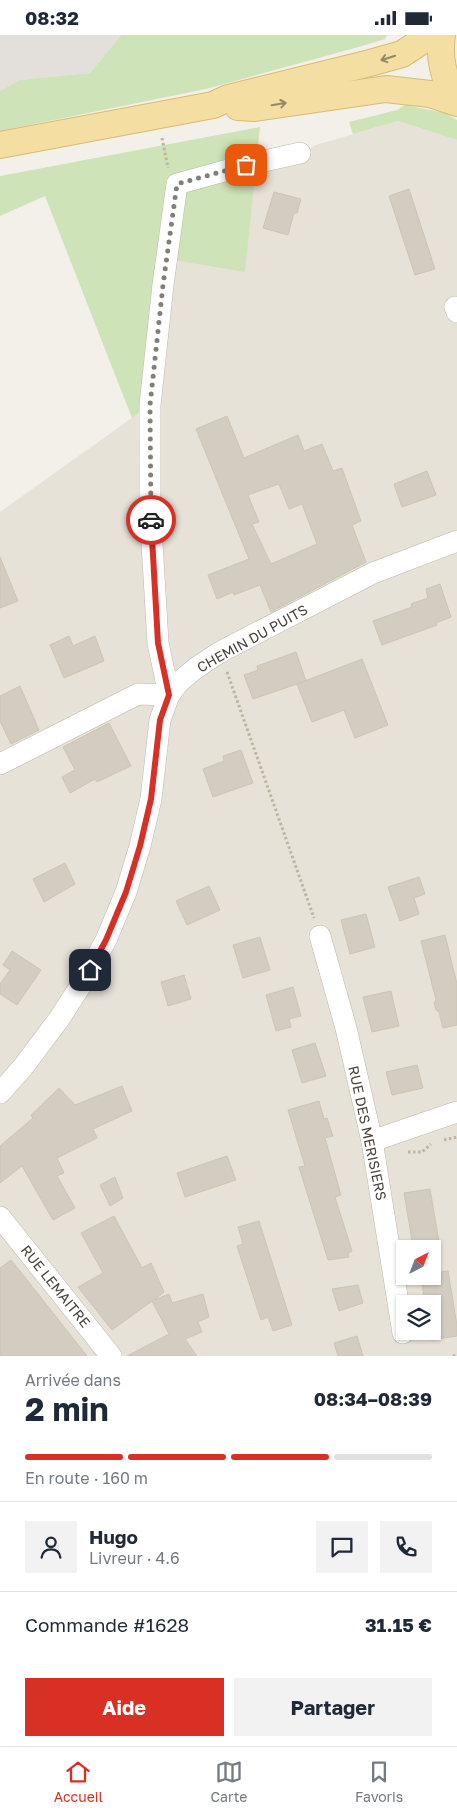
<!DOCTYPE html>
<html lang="fr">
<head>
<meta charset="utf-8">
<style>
	body { margin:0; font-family:"Golos Text",sans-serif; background:#f2f2f3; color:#1f2937; height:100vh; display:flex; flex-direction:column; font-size:19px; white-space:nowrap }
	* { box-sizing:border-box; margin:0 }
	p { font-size:16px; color:#747a83 }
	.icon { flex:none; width:28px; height:28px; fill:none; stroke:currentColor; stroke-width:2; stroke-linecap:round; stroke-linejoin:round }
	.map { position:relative; height:1321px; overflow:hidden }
	.sheet { display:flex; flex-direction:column; background:#fff; flex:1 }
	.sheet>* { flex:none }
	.needle { width:32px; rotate:42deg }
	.buttons { position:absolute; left:396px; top:1205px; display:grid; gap:10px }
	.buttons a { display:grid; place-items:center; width:45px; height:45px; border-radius:0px; background:#fff; box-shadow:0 1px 4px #0004; font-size:25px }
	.pin { position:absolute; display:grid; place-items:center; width:42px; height:42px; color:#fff; margin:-21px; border-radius:10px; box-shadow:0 2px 8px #0006 }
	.courier { position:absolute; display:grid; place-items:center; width:50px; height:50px; margin:-25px; border:4px solid #d93025; border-radius:50%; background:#fff; color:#222; box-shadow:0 1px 6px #0007 }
	.headline em { font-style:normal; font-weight:700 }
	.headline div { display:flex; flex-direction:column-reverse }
	.headline { display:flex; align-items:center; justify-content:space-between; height:85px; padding:0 25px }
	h1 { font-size:32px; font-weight:700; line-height:38px }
	.bar { display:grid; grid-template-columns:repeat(4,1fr); gap:8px 5px; align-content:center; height:60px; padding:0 25px }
	.bar i { height:6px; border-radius:4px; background:#e0e1e3 }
	.bar .on { background:#d93025 }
	.bar p { grid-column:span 4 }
	.line { display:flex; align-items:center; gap:12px; padding:0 25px; border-top:1px solid #e0e1e3 }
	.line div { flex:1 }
	.round { display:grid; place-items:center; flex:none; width:52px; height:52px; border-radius:0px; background:#f2f2f3 }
	.action { display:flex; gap:10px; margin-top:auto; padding:10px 25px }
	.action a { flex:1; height:58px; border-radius:0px; background:#d93025; color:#fff; font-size:20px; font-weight:700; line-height:58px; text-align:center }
	.action a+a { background:#f2f2f3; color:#1f2937 }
	.status { display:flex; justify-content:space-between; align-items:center; height:35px; padding:0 25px; background:#fff; direction:ltr }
	.status svg { height:14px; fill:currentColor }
	.menu { display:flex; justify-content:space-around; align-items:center; height:70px; border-top:1px solid #e0e1e3; background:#fff; font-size:14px; color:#747a83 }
	.menu a { display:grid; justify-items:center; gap:2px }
	.menu .on { color:#d93025 }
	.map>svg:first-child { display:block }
	.residential { fill:#e6e2d8; fill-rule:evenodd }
	.industrial { fill:#e3dfdb }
	.green { fill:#cee3b7 }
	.building { fill:#d3ccc0; stroke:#cec4b4; fill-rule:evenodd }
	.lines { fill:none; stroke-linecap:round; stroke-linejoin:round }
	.minor-casing { stroke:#beb8ad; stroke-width:22 }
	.major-casing { stroke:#d8bb73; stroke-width:28 }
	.path { stroke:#beb4a0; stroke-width:3; stroke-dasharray:2.5 2.5; stroke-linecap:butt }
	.minor { stroke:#fff; stroke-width:21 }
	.major { stroke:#f4dea2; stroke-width:26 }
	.oneway { stroke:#948868 }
	.done { stroke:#837e77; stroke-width:5; stroke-dasharray:0 9 }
	.route { stroke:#d93025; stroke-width:6 }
	.labels { text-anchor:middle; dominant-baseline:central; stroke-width:4; stroke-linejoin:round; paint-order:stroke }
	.street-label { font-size:14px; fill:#464139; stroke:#fff }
</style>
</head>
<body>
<div class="status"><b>08:32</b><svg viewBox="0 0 49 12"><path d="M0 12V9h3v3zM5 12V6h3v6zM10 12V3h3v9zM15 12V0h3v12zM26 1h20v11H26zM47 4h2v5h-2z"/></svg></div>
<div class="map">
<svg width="457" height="1321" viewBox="0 0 457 1321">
	<rect width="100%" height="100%" fill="#f3f0ea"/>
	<!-- residential -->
	<path class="residential" d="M398 86 457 105V1321H0V477L150 370 177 149 300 118 316 110ZM405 1214H432V1241H405ZM405 1269H432V1296H405Z"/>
	<!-- industrial -->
	<polygon class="industrial" points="0,0 121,0 90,38 21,45 0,56"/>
	<!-- green -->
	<g class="green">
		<polygon points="121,0 387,0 385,4 362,11 206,54 0,96 0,56 20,45 90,38"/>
		<polygon points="405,70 445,78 457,85 457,105 398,86 353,99 349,87 397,75"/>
		<polygon points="260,92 245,237 156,222 141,376 132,383 45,161 0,181 0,141"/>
	</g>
	<!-- building -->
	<g class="building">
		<polygon points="409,154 435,234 415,240 389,161"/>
		<polygon points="274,157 301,164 297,178 294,178 288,200 263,193"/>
		<path d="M227 381 244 423 298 400 304 416 322 409 333 436 342 433 361 486 352 490 366 527 271 577 260 550 234 560 233 557 217 564 208 540 249 524 196 394ZM279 449 289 474 302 469 317 509 271 529 252 489 259 487 248 460Z"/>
		<polygon points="427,436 436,460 402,472 394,449"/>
		<polygon points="0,522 18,566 0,573"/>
		<polygon points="440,549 451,582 436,588 437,590 382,610 373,586 412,572 411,569 428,563 426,554"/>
		<polygon points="69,601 73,611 95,601 104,626 64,643 50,610"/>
		<polygon points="296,617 306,646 253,664 244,640 258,635 257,631"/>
		<polygon points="362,624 388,690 355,703 344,675 312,687 297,649"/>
		<polygon points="20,651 39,695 11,709 0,686 0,661"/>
		<polygon points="109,688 131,731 97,747 95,744 70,758 62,742 75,735 63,712"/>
		<polygon points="241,715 253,748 213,762 203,734 224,726 223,721"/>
		<polygon points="65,828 75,849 44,867 33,844"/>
		<polygon points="419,842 425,859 414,863 419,879 400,886 388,852"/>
		<polygon points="209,851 220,875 187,890 176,866"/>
		<polygon points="366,879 375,912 350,919 341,885"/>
		<polygon points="445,900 457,949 457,990 443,993 439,977 436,975 434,968 436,965 421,906"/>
		<polygon points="260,902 270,935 243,943 233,910"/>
		<polygon points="12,916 41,935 17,970 0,959 0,949 10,935 3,930"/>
		<polygon points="184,940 191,964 168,971 161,947"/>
		<polygon points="293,952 301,981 289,984 291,992 276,996 266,960"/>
		<polygon points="391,956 399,991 372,997 363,962"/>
		<polygon points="315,1008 326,1041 302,1048 292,1015"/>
		<polygon points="417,1030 423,1053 392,1060 386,1037"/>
		<polygon points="122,1051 132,1076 93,1094 97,1103 57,1123 64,1138 57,1141 75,1173 53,1185 22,1131 0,1148 0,1111 33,1083 31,1080 59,1053 75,1070"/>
		<polygon points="319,1066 324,1084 327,1083 333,1101 325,1103 341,1160 335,1162 352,1216 348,1218 349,1222 328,1225 299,1132 305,1131 288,1075"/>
		<polygon points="227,1121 236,1145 185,1162 177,1138"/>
		<polygon points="115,1142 123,1163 110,1171 100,1150"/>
		<polygon points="430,1154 439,1207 413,1211 404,1158"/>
		<polygon points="114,1181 142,1233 151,1228 164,1257 154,1265 169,1259 172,1268 203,1259 209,1282 198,1287 202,1297 185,1304 197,1321 127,1321 169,1299 152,1266 112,1295 78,1252 103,1238 81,1198"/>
		<polygon points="259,1186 292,1290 273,1296 268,1282 261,1285 237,1211 243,1209 238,1192"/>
		<polygon points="11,1225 39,1260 87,1321 0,1321 0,1233"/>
		<polygon points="448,1236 457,1290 457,1301 431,1305 429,1296 432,1296 432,1269 425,1269 421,1241 432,1241 432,1238"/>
		<polygon points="358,1250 363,1268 339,1276 332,1254"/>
		<polygon points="357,1301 363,1321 338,1321 334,1308"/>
	</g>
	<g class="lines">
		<!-- minor casing -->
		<g class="minor-casing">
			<g id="minor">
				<polyline points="455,272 457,277"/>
				<polyline points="169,660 179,647 196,633 220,617 373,538 457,506"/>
				<polyline points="0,729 138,659 169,660"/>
				<polyline points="320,901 346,993 372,1106 403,1298"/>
				<polyline points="0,1058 23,1032 59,984 81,950 106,905 126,857 140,811 151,764 160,685 169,660 158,608 150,475 150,370 163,250 177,149 246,130 300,118"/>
				<polyline points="372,1106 457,1077"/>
				<polyline points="0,1182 111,1321"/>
			</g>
		</g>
		<!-- major casing -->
		<g class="major-casing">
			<g id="major">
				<path d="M442 0C439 20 442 45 457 61"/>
				<polyline points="238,72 255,73 386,54 430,59 457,68"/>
				<polyline points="0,110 213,70 228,63 370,28 402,19 431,0"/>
			</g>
		</g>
		<!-- path -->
		<g class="path">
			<polyline points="162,103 168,133"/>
			<polyline points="227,637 314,883"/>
			<polyline points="444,1105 457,1102"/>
			<polyline points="408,1117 422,1117 431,1109"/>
			<polyline points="453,1321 457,1320"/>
		</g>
		<!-- minor -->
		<use href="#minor" class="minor"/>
		<!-- major -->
		<use href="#major" class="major"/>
	</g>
	<!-- one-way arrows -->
	<defs><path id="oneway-shaft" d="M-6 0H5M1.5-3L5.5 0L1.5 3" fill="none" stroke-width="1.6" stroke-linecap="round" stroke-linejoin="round" transform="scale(1.25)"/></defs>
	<g class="oneway">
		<use href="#oneway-shaft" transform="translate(388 23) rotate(162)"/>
		<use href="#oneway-shaft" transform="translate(279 69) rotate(-9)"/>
	</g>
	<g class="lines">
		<!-- done -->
		<polyline class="done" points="151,485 150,370 163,250 177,149 246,130"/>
		<!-- route -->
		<polyline class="route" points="90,935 106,905 126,857 140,811 151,764 160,685 169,660 158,608 151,485"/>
	</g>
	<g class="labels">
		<!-- street labels -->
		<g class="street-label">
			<text transform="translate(252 603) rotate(-29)">CHEMIN DU PUITS</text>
			<text transform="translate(368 1098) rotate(78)">RUE DES MERISIERS</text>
			<text transform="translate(56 1251) rotate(51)">RUE LEMAITRE</text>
		</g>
	</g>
</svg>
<div class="buttons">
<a><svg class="needle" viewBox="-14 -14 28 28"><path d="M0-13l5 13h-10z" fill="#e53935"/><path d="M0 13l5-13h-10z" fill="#747a83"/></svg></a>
<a><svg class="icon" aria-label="layers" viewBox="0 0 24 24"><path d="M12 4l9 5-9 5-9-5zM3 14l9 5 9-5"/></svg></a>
</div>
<div class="pin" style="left:246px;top:130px;background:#ea580c"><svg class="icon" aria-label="bag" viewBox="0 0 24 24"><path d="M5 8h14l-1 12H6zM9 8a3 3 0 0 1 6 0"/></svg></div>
<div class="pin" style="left:90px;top:935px;background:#1f2937"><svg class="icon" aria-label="home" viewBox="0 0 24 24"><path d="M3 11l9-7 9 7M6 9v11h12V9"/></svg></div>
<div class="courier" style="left:151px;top:485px"><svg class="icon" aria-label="car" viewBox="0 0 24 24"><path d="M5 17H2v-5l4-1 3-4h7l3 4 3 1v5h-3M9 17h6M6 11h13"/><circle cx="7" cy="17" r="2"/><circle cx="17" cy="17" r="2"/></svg></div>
</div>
<section class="sheet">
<div class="headline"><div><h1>2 min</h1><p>Arrivée dans</p></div><em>08:34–08:39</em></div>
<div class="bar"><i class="on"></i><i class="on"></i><i class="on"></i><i></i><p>En route · 160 m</p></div>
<div class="line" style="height:90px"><a class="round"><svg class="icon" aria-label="person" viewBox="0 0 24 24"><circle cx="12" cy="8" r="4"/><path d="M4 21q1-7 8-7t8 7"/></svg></a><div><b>Hugo</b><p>Livreur · 4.6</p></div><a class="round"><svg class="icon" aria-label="chat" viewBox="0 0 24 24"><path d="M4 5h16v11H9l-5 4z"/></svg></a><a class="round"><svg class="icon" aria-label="phone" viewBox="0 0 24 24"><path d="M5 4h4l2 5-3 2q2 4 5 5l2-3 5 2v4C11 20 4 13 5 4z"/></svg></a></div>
<div class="line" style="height:65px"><div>Commande #1628</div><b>31.15 €</b></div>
<div class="action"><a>Aide</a><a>Partager</a></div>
</section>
<nav class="menu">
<a class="on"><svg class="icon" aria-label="home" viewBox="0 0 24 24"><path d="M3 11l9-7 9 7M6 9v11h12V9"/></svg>Accueil</a>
<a><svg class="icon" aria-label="map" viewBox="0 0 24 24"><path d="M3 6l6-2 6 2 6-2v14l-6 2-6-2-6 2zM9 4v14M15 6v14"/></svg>Carte</a>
<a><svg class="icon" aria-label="saved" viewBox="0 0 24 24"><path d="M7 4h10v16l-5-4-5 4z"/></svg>Favoris</a>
</nav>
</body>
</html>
